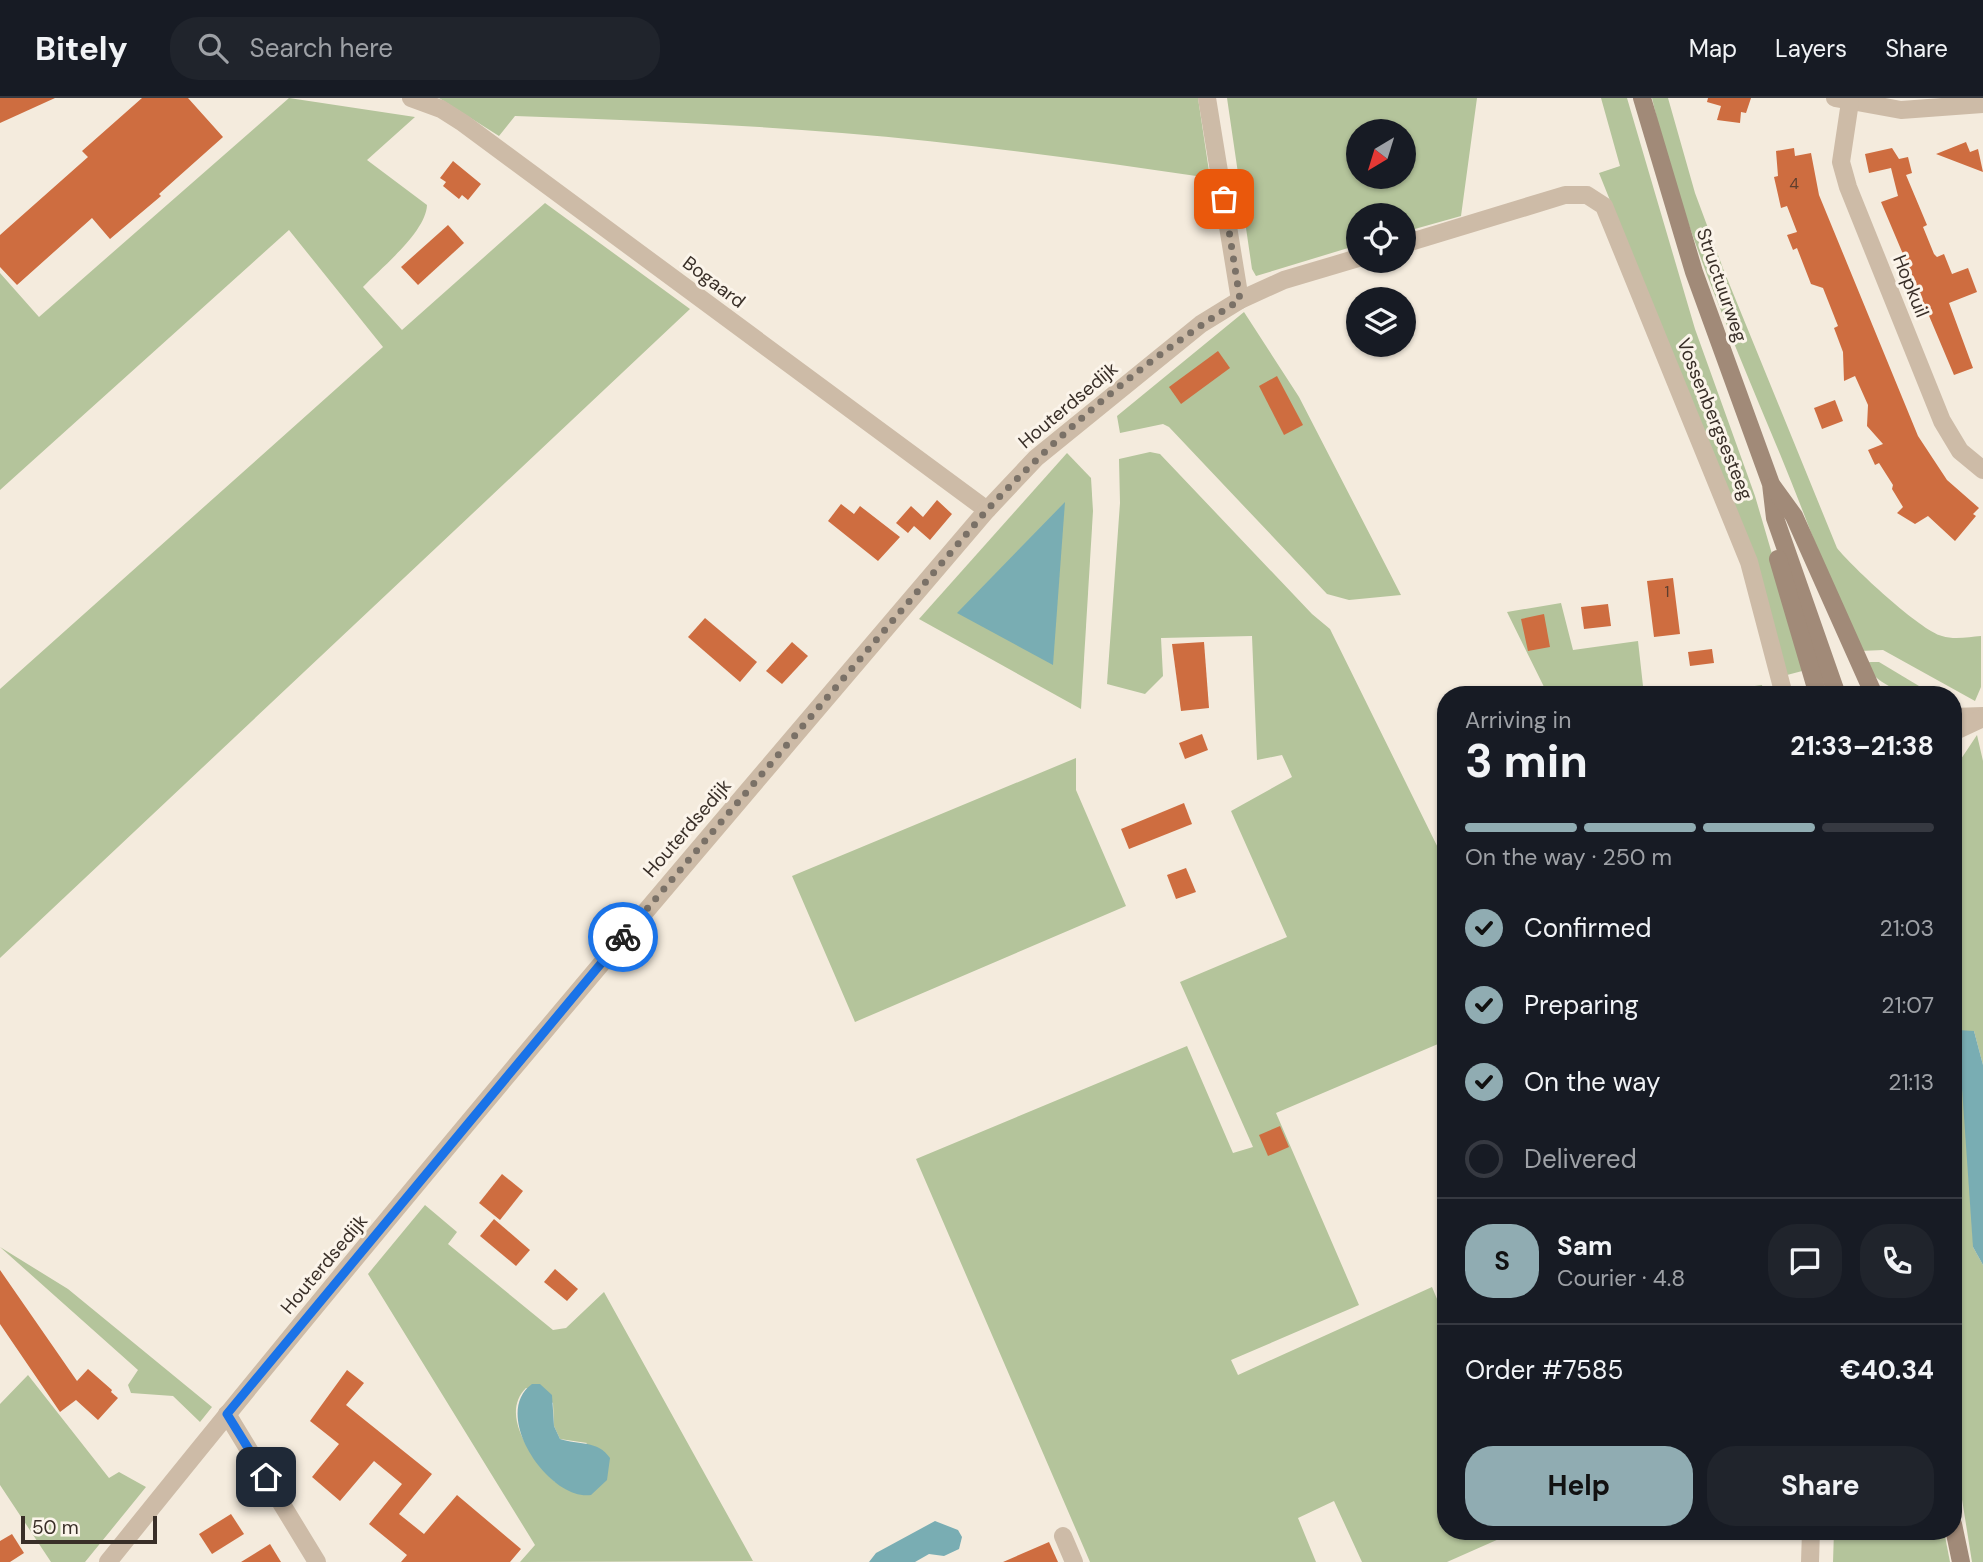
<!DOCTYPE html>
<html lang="en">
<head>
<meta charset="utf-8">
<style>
	body { margin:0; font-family:"DM Sans",sans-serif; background:#20242c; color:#f1f3f6; height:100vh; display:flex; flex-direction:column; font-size:26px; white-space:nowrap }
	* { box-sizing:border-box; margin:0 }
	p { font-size:23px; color:#9ea1a6 }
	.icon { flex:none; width:38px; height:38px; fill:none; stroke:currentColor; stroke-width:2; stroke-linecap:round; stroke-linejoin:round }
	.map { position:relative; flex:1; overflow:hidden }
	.panel { position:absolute; left:1437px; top:588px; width:525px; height:854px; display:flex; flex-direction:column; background:#171b24; border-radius:28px; box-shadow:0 2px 5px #0004 }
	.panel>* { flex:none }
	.needle { width:46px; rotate:218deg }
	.tools { position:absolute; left:1346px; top:21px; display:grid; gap:14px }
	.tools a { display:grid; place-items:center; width:70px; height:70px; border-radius:50%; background:#171b24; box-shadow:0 2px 5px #0004; font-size:35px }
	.scale { position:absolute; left:21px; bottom:18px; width:136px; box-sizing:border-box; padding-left:7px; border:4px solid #392f28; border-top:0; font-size:19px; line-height:24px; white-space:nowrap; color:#392f28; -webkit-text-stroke:5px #fbf4ea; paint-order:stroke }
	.pin { position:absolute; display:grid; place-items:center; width:60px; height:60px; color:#fff; margin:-30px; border-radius:14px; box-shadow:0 4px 10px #0006 }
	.courier { position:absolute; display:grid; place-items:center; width:70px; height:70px; margin:-35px; border:5px solid #1a73e8; border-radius:50%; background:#fff; color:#222; box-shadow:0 2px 9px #0007 }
	.summary em { font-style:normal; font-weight:700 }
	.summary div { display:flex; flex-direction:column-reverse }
	.summary { display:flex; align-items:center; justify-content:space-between; height:119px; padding:0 28px }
	h1 { font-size:46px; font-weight:700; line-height:52px }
	.bar { display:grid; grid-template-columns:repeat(4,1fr); gap:10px 7px; align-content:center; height:84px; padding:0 28px }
	.bar i { height:9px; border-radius:5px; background:#363941 }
	.bar .on { background:#90acb2 }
	.bar p { grid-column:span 4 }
	.line { display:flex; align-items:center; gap:18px; padding:0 28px; border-top:2px solid #363941 }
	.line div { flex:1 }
	.round { display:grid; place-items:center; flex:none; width:74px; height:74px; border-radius:28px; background:#20242c }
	ol { padding:0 28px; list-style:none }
	li { display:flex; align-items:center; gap:21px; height:77px }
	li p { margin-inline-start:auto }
	li .icon { padding:7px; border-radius:50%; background:#90acb2; color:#111; stroke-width:4 }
	li:last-child { color:#9ea1a6 }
	li i { width:38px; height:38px; border:4px solid #363941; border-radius:50% }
	.primary-button { display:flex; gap:14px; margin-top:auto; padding:14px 28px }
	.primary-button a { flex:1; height:80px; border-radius:28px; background:#90acb2; color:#111; font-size:28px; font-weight:700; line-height:80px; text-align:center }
	.primary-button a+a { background:#20242c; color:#f1f3f6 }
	header { display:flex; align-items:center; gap:42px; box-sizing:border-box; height:98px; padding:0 35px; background:#171b24; border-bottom:2px solid #363941 }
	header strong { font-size:33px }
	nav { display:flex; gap:38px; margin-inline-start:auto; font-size:24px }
	.search { width:490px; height:63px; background:#20242c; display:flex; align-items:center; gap:18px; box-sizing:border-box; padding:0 24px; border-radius:28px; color:#9ea1a6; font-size:26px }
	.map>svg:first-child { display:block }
	.green { fill:#b4c49b; fill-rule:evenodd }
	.water { fill:#79adb3 }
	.building { fill:#ce6d40 }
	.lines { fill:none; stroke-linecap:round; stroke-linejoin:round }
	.minor { stroke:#cdbba7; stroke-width:18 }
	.secondary { stroke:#a18a78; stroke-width:18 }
	.done { stroke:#7a7167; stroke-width:7; stroke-dasharray:0 12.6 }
	.route { stroke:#1a73e8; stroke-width:9 }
	.labels { text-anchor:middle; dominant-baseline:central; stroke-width:6; stroke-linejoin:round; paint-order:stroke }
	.number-label { font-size:16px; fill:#5e3e2e }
	.street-label { font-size:19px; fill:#392f28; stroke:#fbf4ea }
</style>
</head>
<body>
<header>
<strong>Bitely</strong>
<div class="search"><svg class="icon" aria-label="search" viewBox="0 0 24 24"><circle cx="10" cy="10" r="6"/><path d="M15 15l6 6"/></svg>Search here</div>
<nav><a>Map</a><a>Layers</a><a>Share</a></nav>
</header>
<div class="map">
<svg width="1983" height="1464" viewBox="0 0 1983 1464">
	<rect width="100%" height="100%" fill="#f4ebdd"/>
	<!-- green -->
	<g class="green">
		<path d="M289 0 415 19 367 62 427 107C426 134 381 170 363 189L402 232 545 105 690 211 0 860V591L383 249 289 132 0 392V175L39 219Z"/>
		<path d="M439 0H1198L1210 80C1088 62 965 45 842 35 733 26 624 22 515 18L499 38Z"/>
		<path d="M1227 0H1477L1461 118 1404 134V117H1358V147L1256 178 1252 171ZM1404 33V79H1358V33Z"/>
		<polygon points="1601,0 1627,0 1695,231 1755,398 1806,572 1787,577 1744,435 1599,75 1620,68"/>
		<path d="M1652 0H1668L1695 95 1724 173 1837 450C1852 469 1921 533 1942 538 1954 542 1969 539 1981 538V589L1975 603 1883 552 1860 553C1830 488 1807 421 1780 356 1732 240 1680 123 1652 0Z"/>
		<polygon points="1244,214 1299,299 1401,497 1349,502 1327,496 1169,329 1163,326 1120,335 1117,318"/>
		<polygon points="1150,354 1160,356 1312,516 1330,531 1445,764 1445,943 1276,1015 1359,1207 1231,1262 1238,1277 1432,1189 1445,1220 1446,1433 1517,1433 1447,1464 1362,1464 1334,1403 1298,1420 1316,1464 1090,1464 916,1061 1187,948 1233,1055 1253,1049 1180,884 1287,839 1231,713 1292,679 1282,657 1257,662 1252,538 1161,540 1163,578 1145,596 1107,586 1120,405 1119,361"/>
		<polygon points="1067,355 1091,380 1093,413 1081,611 919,521"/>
		<polygon points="1561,505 1573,552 1638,543 1644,597 1548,597 1507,514"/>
		<path d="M1871 564H1879L1934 597C1904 597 1881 590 1863 565Z"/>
		<polygon points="1762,587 1764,597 1689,597"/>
		<polygon points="1977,637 1983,663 1983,967 1974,933 1973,1149 1983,1167 1983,1464 1972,1464 1953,1345 1953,673"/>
		<polygon points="1076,660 1076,692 1126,808 855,924 792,778"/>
		<path d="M425 1107 457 1134 448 1146 553 1232 566 1230 604 1194 753 1463 520 1464 535 1447 368 1176ZM526 1290 553 1305 554 1328 560 1341 587 1345 555 1384C535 1363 498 1318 526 1290Z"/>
		<polygon points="0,1149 68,1191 212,1309 200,1324 173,1298 131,1295 128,1287 138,1272"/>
		<polygon points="28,1277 109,1380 119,1374 146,1389 85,1464 51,1464 0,1387 0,1306"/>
		<polygon points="1834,1433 1944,1433 1950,1464 1833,1464"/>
	</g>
	<!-- water -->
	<g class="water">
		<polygon points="1065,404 1053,567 957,515"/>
		<polygon points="1958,932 1974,933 1983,967 1983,1167 1973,1149"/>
		<path d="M532 1286H540L552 1297 554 1328 560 1341C578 1347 598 1342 610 1360L607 1382 591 1397C549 1403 490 1316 532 1286Z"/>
		<polygon points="935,1423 958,1432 962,1439 959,1451 944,1458 929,1456 915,1464 869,1464 876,1455"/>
	</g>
	<!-- building -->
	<g class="building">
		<polygon points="0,0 55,0 0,25"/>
		<polygon points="142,0 188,0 223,39 159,96 161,98 110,141 92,120 17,187 0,169 0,137 88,59 82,53"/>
		<polygon points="1708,0 1751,0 1746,15 1741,14 1740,25 1717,22 1721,8 1707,4"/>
		<polygon points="1966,44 1970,54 1978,51 1983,74 1936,56"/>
		<polygon points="1794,50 1795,58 1811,55 1819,97 1918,338 1947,382 1979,410 1973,416 1976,418 1955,443 1928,418 1915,426 1897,415 1903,409 1892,391 1893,387 1879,365 1875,367 1868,352 1883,346 1867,328 1868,307 1855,278 1844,283 1843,254 1834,230 1838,228 1823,190 1811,186 1797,150 1793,152 1787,137 1797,134 1787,108 1781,110 1774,79 1778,78 1776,53"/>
		<polygon points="1892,50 1899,61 1908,59 1912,75 1906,77 1927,127 1923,129 1934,156 1937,159 1944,156 1952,176 1968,170 1977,194 1949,205 1973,270 1954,277 1881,104 1898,98 1891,70 1869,75 1865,56"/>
		<polygon points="453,63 481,86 468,102 462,97 459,101 443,88 446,84 440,80"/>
		<polygon points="448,127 464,145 418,187 401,169"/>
		<polygon points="1218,253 1230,270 1181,306 1169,289"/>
		<polygon points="1277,278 1303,327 1284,337 1259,288"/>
		<polygon points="1835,302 1843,323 1822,331 1814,310"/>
		<polygon points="937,402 952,416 930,442 914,428 908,435 896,425 911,408 923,419"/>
		<polygon points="841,406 854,416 860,408 900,439 878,463 828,423"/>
		<polygon points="1673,480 1680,536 1654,539 1647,483"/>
		<polygon points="1608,506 1611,528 1584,531 1581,509"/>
		<polygon points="1544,516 1550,549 1528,553 1521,521"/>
		<polygon points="705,520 757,564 740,584 688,539"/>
		<polygon points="792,544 808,558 782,586 766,573"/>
		<polygon points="1204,544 1209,610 1181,613 1172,546"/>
		<polygon points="1712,551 1714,565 1690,568 1688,554"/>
		<polygon points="1202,636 1208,652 1185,661 1179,645"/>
		<polygon points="1184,705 1192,726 1129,751 1121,731"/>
		<polygon points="1186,770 1196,794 1176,801 1167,777"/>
		<polygon points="1280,1028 1289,1049 1268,1058 1259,1037"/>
		<polygon points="502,1076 523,1093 500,1122 479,1105"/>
		<polygon points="494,1121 530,1152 516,1168 480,1138"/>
		<polygon points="555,1171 578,1191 567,1203 544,1184"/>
		<polygon points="0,1172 77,1283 88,1271 112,1292 111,1294 118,1300 98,1322 76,1302 60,1314 0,1226"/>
		<polygon points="347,1272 364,1285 346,1307 432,1376 399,1416 424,1436 457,1397 521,1451 510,1464 401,1464 407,1457 369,1426 402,1386 374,1363 340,1403 312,1379 339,1346 310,1323"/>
		<polygon points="231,1416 244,1436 212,1456 199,1436"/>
		<polygon points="12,1436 24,1455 10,1464 0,1464 0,1443"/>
		<polygon points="1049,1444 1058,1464 1003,1464"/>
		<polygon points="270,1446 281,1464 241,1464"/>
	</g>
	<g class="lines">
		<!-- minor -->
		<g class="minor">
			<polyline points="411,0 441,11 463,25 987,412"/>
			<polyline points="1207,0 1240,202"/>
			<polyline points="1835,0 1901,12 1983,6"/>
			<polyline points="1850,4 1841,64 1848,89 1942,323 1960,353 1983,372"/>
			<polyline points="1404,146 1565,97 1587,97 1604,108 1749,464 1784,597"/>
			<polyline points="1953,619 1983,618"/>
			<polyline points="1953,634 1983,620"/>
			<polyline points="227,1316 317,1464"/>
			<polyline points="1063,1438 1074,1464"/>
			<path d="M108 1464C394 1107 690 760 987 412L1036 360 1201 226 1240 202 1284 182 1358 160"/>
			<polyline points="1810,1464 1811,1433"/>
		</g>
		<!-- secondary -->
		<g class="secondary">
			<polyline points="1642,0 1694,174 1771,386 1775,420 1837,597"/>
			<polyline points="1773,389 1794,418 1874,597"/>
			<polyline points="1778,461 1818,597"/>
			<polyline points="1953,1426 1961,1464"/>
		</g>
	</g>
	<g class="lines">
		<!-- done -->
		<path class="done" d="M623 839 987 412C1061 333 1147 260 1240 202L1224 101"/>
		<!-- route -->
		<polyline class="route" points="266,1379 227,1316 623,839"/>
	</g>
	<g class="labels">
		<!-- number labels -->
		<g class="number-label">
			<text x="1794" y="85">4</text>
			<text x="1667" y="493">1</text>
		</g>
		<!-- street labels -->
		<g class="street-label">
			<text transform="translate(714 184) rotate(37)">Bogaard</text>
			<text transform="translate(1722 187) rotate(71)">Structuurweg</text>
			<text transform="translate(1911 188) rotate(68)">Hopkuil</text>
			<text transform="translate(1068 307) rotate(-40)">Houterdsedijk</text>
			<text transform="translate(1715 321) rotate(68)">Vossenbergsesteeg</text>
			<text transform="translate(687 730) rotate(-49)">Houterdsedijk</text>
			<text transform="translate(324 1166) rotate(-50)">Houterdsedijk</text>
		</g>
	</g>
</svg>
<div class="tools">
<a><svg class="needle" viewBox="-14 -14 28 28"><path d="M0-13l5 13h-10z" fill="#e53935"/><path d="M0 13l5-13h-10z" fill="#9ea1a6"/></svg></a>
<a><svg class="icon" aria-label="locate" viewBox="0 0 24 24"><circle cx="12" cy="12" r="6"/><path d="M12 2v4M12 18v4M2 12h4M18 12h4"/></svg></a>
<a><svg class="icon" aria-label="layers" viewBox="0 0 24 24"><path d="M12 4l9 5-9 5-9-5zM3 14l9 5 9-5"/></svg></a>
</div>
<div class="scale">50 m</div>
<div class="pin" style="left:1224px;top:101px;background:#ea580c"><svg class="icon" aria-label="bag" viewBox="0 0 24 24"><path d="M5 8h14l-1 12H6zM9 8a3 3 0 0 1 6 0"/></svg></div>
<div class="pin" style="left:266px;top:1379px;background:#1f2937"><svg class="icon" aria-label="home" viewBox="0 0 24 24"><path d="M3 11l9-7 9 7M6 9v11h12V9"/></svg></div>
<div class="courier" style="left:623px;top:839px"><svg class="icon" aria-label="bike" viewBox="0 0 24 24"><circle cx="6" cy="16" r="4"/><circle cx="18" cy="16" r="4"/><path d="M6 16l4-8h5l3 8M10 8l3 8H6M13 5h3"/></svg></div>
<section class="panel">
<div class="summary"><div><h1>3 min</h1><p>Arriving in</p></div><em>21:33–21:38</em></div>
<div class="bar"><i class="on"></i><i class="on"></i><i class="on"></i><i></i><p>On the way · 250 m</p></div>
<ol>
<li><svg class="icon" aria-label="check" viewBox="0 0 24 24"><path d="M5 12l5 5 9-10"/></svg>Confirmed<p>21:03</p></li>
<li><svg class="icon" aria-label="check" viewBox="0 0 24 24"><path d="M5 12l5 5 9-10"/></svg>Preparing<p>21:07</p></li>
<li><svg class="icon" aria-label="check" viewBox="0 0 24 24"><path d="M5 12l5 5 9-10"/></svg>On the way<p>21:13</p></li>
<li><i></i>Delivered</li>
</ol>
<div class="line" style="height:126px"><b class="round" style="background:#90acb2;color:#111">S</b><div><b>Sam</b><p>Courier · 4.8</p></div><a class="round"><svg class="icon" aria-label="chat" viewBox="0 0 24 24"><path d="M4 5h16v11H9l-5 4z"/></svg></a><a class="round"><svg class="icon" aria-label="phone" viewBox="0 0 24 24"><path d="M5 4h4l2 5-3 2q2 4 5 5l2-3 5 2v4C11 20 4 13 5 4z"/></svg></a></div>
<div class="line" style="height:91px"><div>Order #7585</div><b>€40.34</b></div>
<div class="primary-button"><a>Help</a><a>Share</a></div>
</section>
</div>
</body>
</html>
